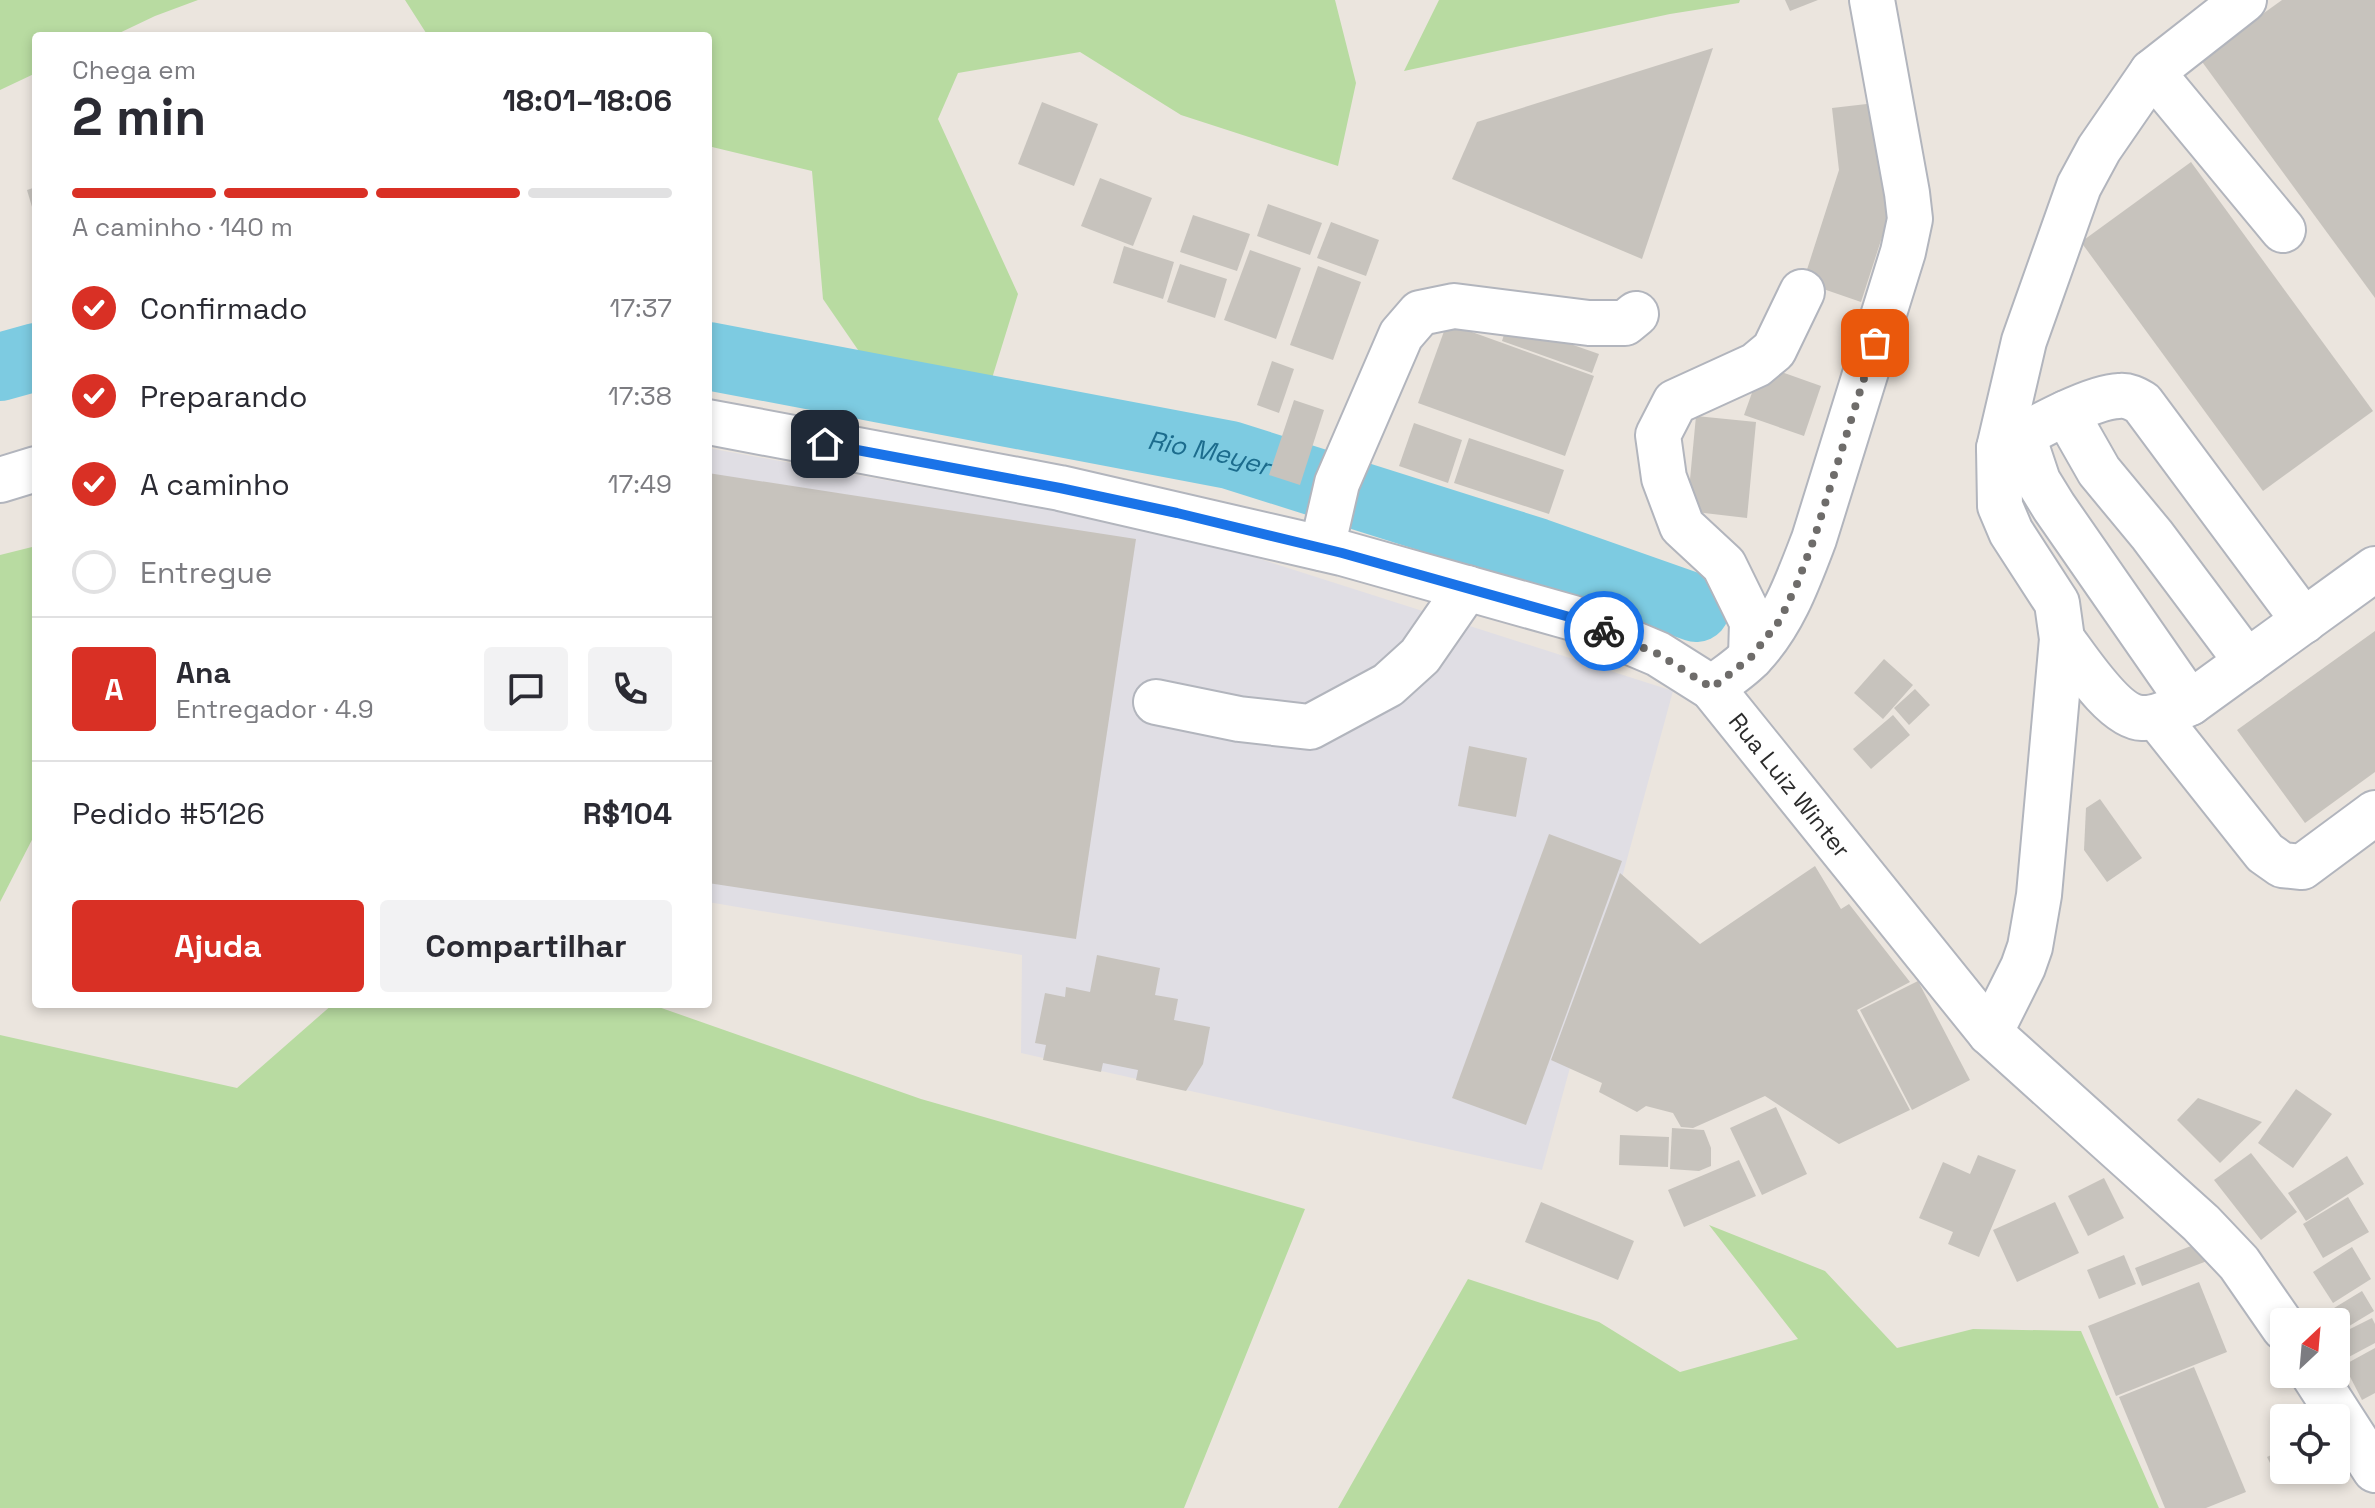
<!DOCTYPE html>
<html lang="pt">
<head>
<meta charset="utf-8">
<style>
	body { margin:0; font-family:"Space Grotesk",sans-serif; background:#f2f2f3; color:#2b2b33; height:100vh; display:flex; flex-direction:column; font-size:30px; white-space:nowrap }
	* { box-sizing:border-box; margin:0 }
	p { font-size:26px; color:#7c7c81 }
	.icon { flex:none; width:44px; height:44px; fill:none; stroke:currentColor; stroke-width:2; stroke-linecap:round; stroke-linejoin:round }
	.map { position:relative; flex:1; overflow:hidden }
	.panel { position:absolute; left:32px; top:32px; width:680px; height:976px; display:flex; flex-direction:column; background:#fff; border-radius:8px; box-shadow:0 4px 12px #0003 }
	.panel>* { flex:none }
	.needle { width:52px; rotate:26deg }
	.controls { position:absolute; left:2270px; top:1308px; display:grid; gap:16px }
	.controls a { display:grid; place-items:center; width:80px; height:80px; border-radius:8px; background:#fff; box-shadow:0 4px 12px #0003; font-size:40px }
	.pin { position:absolute; display:grid; place-items:center; width:68px; height:68px; color:#fff; margin:-34px; border-radius:16px; box-shadow:0 4px 12px #0006 }
	.courier { position:absolute; display:grid; place-items:center; width:80px; height:80px; margin:-40px; border:6px solid #1a73e8; border-radius:50%; background:#fff; color:#222; box-shadow:0 2px 10px #0007 }
	.summary em { font-style:normal; font-weight:800 }
	.summary div { display:flex; flex-direction:column-reverse }
	.summary { display:flex; align-items:center; justify-content:space-between; height:136px; padding:0 40px }
	h1 { font-size:52px; font-weight:800; line-height:60px }
	.bar { display:grid; grid-template-columns:repeat(4,1fr); gap:12px 8px; align-content:center; height:96px; padding:0 40px }
	.bar i { height:10px; border-radius:6px; background:#e1e1e2 }
	.bar .current { background:#d93025 }
	.bar p { grid-column:span 4 }
	.line { display:flex; align-items:center; gap:20px; padding:0 40px; border-top:2px solid #e1e1e2 }
	.line div { flex:1 }
	.round { display:grid; place-items:center; flex:none; width:84px; height:84px; border-radius:8px; background:#f2f2f3 }
	ol { padding:0 40px; list-style:none }
	li { display:flex; align-items:center; gap:24px; height:88px }
	li p { margin-inline-start:auto }
	li .icon { padding:8px; border-radius:50%; background:#d93025; color:#fff; stroke-width:4 }
	li:last-child { color:#7c7c81 }
	li i { width:44px; height:44px; border:4px solid #e1e1e2; border-radius:50% }
	.button { display:flex; gap:16px; margin-top:auto; padding:16px 40px }
	.button a { flex:1; height:92px; border-radius:8px; background:#d93025; color:#fff; font-size:32px; font-weight:800; line-height:92px; text-align:center }
	.button a+a { background:#f2f2f3; color:#2b2b33 }
	.map>svg:first-child { display:block }
	.industrial { fill:#e0dee4 }
	.green { fill:#b8dba1 }
	.lines { fill:none; stroke-linecap:round; stroke-linejoin:round }
	.river { stroke:#7dcbe1; stroke-width:68 }
	.building { fill:#c7c3bd }
	.minor-casing { stroke:#b2b5bd; stroke-width:48 }
	.minor { stroke:#fff; stroke-width:44 }
	.done { stroke:#6e6c6a; stroke-width:8; stroke-dasharray:0 14.4 }
	.route { stroke:#1a73e8; stroke-width:10 }
	.labels { text-anchor:middle; dominant-baseline:central; stroke-width:8; stroke-linejoin:round; paint-order:stroke }
	.street-label { font-size:24px; fill:#2b2b2b; stroke:#fff }
	.water-label { font-size:26px; font-style:italic; fill:#1c6c8d; stroke:#fff }
</style>
</head>
<body>
<div class="map">
<svg width="2375" height="1508" viewBox="0 0 2375 1508">
	<rect width="100%" height="100%" fill="#ebe5de"/>
	<!-- industrial -->
	<polygon class="industrial" points="708,448 1182,534 1673,691 1542,1170 1021,1053 1022,955 708,902"/>
	<!-- green -->
	<g class="green">
		<polygon points="0,0 198,0 155,16 113,36 36,36 36,73 0,90"/>
		<polygon points="405,0 1335,0 1356,83 1338,166 1181,115 1080,52 958,73 938,119 1018,294 989,388 878,379 823,299 812,171 708,146 708,36 428,36"/>
		<polygon points="1439,0 1740,0 1739,3 1670,14 1404,71"/>
		<polygon points="36,546 36,832 0,902 0,555"/>
		<polygon points="333,1004 650,1004 921,1099 1305,1209 1184,1508 0,1508 0,1035 237,1088"/>
		<polygon points="1709,1225 1825,1271 1897,1348 1973,1329 2081,1331 2159,1508 1338,1508 1468,1279 1599,1322 1680,1372 1798,1339"/>
	</g>
	<g class="lines">
		<!-- river -->
		<g class="river">
			<path id="s1" d="M708 356 1230 455 1537 552 1696 608"/>
			<polyline points="0,367 36,357"/>
		</g>
	</g>
	<!-- building -->
	<g class="building">
		<polygon points="1785,0 1818,0 1790,11"/>
		<polygon points="2282,0 2375,0 2375,298 2200,59"/>
		<polygon points="1713,48 1642,259 1452,179 1477,122"/>
		<polygon points="1042,102 1098,124 1074,186 1018,164"/>
		<polygon points="1884,102 1895,197 1861,302 1803,282 1839,170 1832,108"/>
		<polygon points="2191,162 2373,411 2263,491 2081,242"/>
		<polygon points="1100,178 1152,198 1133,246 1081,226"/>
		<polygon points="36,187 36,217 35,217 27,190"/>
		<polygon points="1268,204 1322,223 1310,255 1257,236"/>
		<polygon points="1193,215 1250,234 1237,271 1180,252"/>
		<polygon points="1331,222 1379,240 1366,276 1317,258"/>
		<polygon points="1124,246 1174,262 1163,299 1113,283"/>
		<polygon points="1250,250 1301,268 1276,339 1224,320"/>
		<polygon points="1180,264 1227,279 1215,318 1167,302"/>
		<polygon points="1318,266 1361,282 1333,360 1290,345"/>
		<polygon points="1508,322 1599,354 1592,373 1502,341"/>
		<polygon points="1447,323 1594,376 1565,456 1418,403"/>
		<polygon points="1272,361 1294,369 1279,413 1257,405"/>
		<polygon points="1762,365 1821,386 1804,436 1744,415"/>
		<polygon points="1294,400 1324,410 1300,485 1269,475"/>
		<polygon points="1696,416 1756,422 1747,518 1687,511"/>
		<polygon points="1414,423 1462,440 1448,483 1399,466"/>
		<polygon points="1469,438 1564,470 1549,514 1454,483"/>
		<polygon points="708,473 1136,539 1076,939 708,883"/>
		<polygon points="2375,631 2375,772 2305,823 2237,730"/>
		<polygon points="1884,659 1913,685 1883,719 1854,693"/>
		<polygon points="1915,689 1930,705 1909,725 1894,708"/>
		<polygon points="1893,715 1910,735 1871,769 1853,749"/>
		<polygon points="1469,746 1527,758 1516,817 1458,806"/>
		<polygon points="2100,799 2142,858 2107,882 2084,850 2086,808"/>
		<polygon points="1549,834 1622,861 1526,1125 1452,1098"/>
		<polygon points="1815,866 1841,909 1849,904 1910,982 1857,1010 1910,1110 1839,1144 1765,1096 1693,1128 1681,1127 1673,1113 1646,1106 1637,1112 1599,1092 1602,1083 1551,1060 1620,873 1700,944"/>
		<polygon points="1097,955 1160,968 1155,995 1178,999 1174,1020 1210,1027 1203,1064 1186,1091 1136,1080 1138,1070 1103,1063 1101,1072 1043,1060 1046,1045 1035,1043 1045,993 1065,997 1066,987 1090,992"/>
		<polygon points="1918,981 1970,1080 1912,1110 1860,1010"/>
		<polygon points="2296,1089 2332,1114 2293,1168 2258,1143"/>
		<polygon points="2198,1098 2262,1122 2220,1163 2177,1120"/>
		<polygon points="1776,1107 1807,1174 1762,1195 1730,1128"/>
		<polygon points="1672,1128 1704,1130 1711,1148 1711,1166 1699,1171 1670,1169"/>
		<polygon points="1620,1135 1669,1137 1668,1167 1619,1165"/>
		<polygon points="2251,1153 2297,1212 2261,1240 2214,1180"/>
		<polygon points="1978,1155 2016,1170 1979,1257 1948,1244 1953,1232 1919,1218 1943,1162 1970,1174"/>
		<polygon points="2347,1156 2364,1184 2306,1221 2288,1193"/>
		<polygon points="1739,1160 1756,1196 1684,1227 1668,1190"/>
		<polygon points="2104,1178 2124,1218 2088,1236 2068,1196"/>
		<polygon points="2348,1197 2369,1232 2323,1258 2303,1224"/>
		<polygon points="1541,1202 1634,1241 1618,1280 1525,1242"/>
		<polygon points="2055,1202 2079,1253 2017,1282 1993,1230"/>
		<polygon points="2196,1244 2207,1261 2142,1286 2135,1268"/>
		<polygon points="2352,1247 2371,1279 2333,1303 2313,1272"/>
		<polygon points="2124,1255 2136,1284 2099,1299 2087,1270"/>
		<polygon points="2199,1282 2227,1352 2116,1396 2088,1326"/>
		<polygon points="2362,1291 2374,1311 2336,1334 2336,1322 2311,1322"/>
		<polygon points="2372,1318 2375,1324 2375,1343 2345,1359 2336,1342 2336,1336"/>
		<polygon points="2375,1348 2375,1393 2362,1400 2344,1365"/>
		<polygon points="2194,1367 2246,1492 2206,1508 2165,1508 2119,1397"/>
		<polygon points="2284,1449 2284,1471 2276,1475 2267,1457"/>
	</g>
	<g class="lines">
		<!-- minor casing -->
		<g class="minor-casing">
			<g id="minor">
				<polyline points="2152,72 2283,230"/>
				<polyline points="2066,413 2099,471 2152,535 2247,662"/>
				<path id="s2" d="M708 422 1060 488 1342 553 1573 618 1658 654 1712 688 1990 1033 2201 1223 2239 1263 2284 1328"/>
				<polyline points="2023,436 2038,481 2054,507 2190,703"/>
				<path d="M1999 448C2027 433 2089 397 2119 396 2128 395 2135 399 2142 403L2304 621"/>
				<polyline points="0,480 36,469"/>
				<polyline points="1322,548 1337,483 1401,335 1420,313 1454,306 1589,323 1625,323 1636,314"/>
				<path d="M2062 639C2078 660 2114 717 2142 718 2158 719 2175 709 2190 703L2375 569"/>
				<polyline points="1751,657 1752,622 1724,565 1682,526 1664,478 1658,435 1675,402 1756,365 1774,350 1802,292"/>
				<path d="M1712 688C1725 678 1741 668 1752 656 1783 623 1798 581 1814 539L1903 252 1910 219 1907 193 1872 0"/>
				<polyline points="1156,702 1239,719 1310,727 1388,685 1420,656 1467,588"/>
				<polyline points="2157,717 2265,853 2282,865 2302,867 2375,813"/>
				<polyline points="1990,1033 2023,967 2030,947 2039,895 2062,639 2057,603 2011,532 2000,506 1999,448 2024,341 2079,186 2099,149 2152,72 2244,0"/>
				<polyline points="2313,1374 2375,1470"/>
			</g>
		</g>
		<!-- minor -->
		<use href="#minor" class="minor"/>
	</g>
	<g class="lines">
		<!-- done -->
		<polyline class="done" points="1604,631 1658,654 1712,688 1751,657 1780,620 1797,584 1814,539 1875,343"/>
		<!-- route -->
		<polyline class="route" points="825,444 1060,488 1177,513 1342,553 1573,618 1604,631"/>
	</g>
	<g class="labels">
		<!-- street labels -->
		<g class="street-label">
			<text stroke="none"><textPath href="#s2" startOffset="1168">Rua Luiz Winter</textPath></text>
		</g>
		<!-- water labels -->
		<g class="water-label">
			<text stroke="none"><textPath href="#s1" startOffset="510">Rio Meyer</textPath></text>
		</g>
	</g>
</svg>
<div class="controls">
<a><svg class="needle" viewBox="-14 -14 28 28"><path d="M0-13l5 13h-10z" fill="#e53935"/><path d="M0 13l5-13h-10z" fill="#7c7c81"/></svg></a>
<a><svg class="icon" aria-label="locate" viewBox="0 0 24 24"><circle cx="12" cy="12" r="6"/><path d="M12 2v4M12 18v4M2 12h4M18 12h4"/></svg></a>
</div>
<div class="pin" style="left:1875px;top:343px;background:#ea580c"><svg class="icon" aria-label="bag" viewBox="0 0 24 24"><path d="M5 8h14l-1 12H6zM9 8a3 3 0 0 1 6 0"/></svg></div>
<div class="pin" style="left:825px;top:444px;background:#1f2937"><svg class="icon" aria-label="home" viewBox="0 0 24 24"><path d="M3 11l9-7 9 7M6 9v11h12V9"/></svg></div>
<div class="courier" style="left:1604px;top:631px"><svg class="icon" aria-label="bike" viewBox="0 0 24 24"><circle cx="6" cy="16" r="4"/><circle cx="18" cy="16" r="4"/><path d="M6 16l4-8h5l3 8M10 8l3 8H6M13 5h3"/></svg></div>
<section class="panel">
<div class="summary"><div><h1>2 min</h1><p>Chega em</p></div><em>18:01–18:06</em></div>
<div class="bar"><i class="current"></i><i class="current"></i><i class="current"></i><i></i><p>A caminho · 140 m</p></div>
<ol>
<li><svg class="icon" aria-label="check" viewBox="0 0 24 24"><path d="M5 12l5 5 9-10"/></svg>Confirmado<p>17:37</p></li>
<li><svg class="icon" aria-label="check" viewBox="0 0 24 24"><path d="M5 12l5 5 9-10"/></svg>Preparando<p>17:38</p></li>
<li><svg class="icon" aria-label="check" viewBox="0 0 24 24"><path d="M5 12l5 5 9-10"/></svg>A caminho<p>17:49</p></li>
<li><i></i>Entregue</li>
</ol>
<div class="line" style="height:144px"><b class="round" style="background:#d93025;color:#fff">A</b><div><b>Ana</b><p>Entregador · 4.9</p></div><a class="round"><svg class="icon" aria-label="chat" viewBox="0 0 24 24"><path d="M4 5h16v11H9l-5 4z"/></svg></a><a class="round"><svg class="icon" aria-label="phone" viewBox="0 0 24 24"><path d="M5 4h4l2 5-3 2q2 4 5 5l2-3 5 2v4C11 20 4 13 5 4z"/></svg></a></div>
<div class="line" style="height:104px"><div>Pedido #5126</div><b>R$104</b></div>
<div class="button"><a>Ajuda</a><a>Compartilhar</a></div>
</section>
</div>
</body>
</html>
